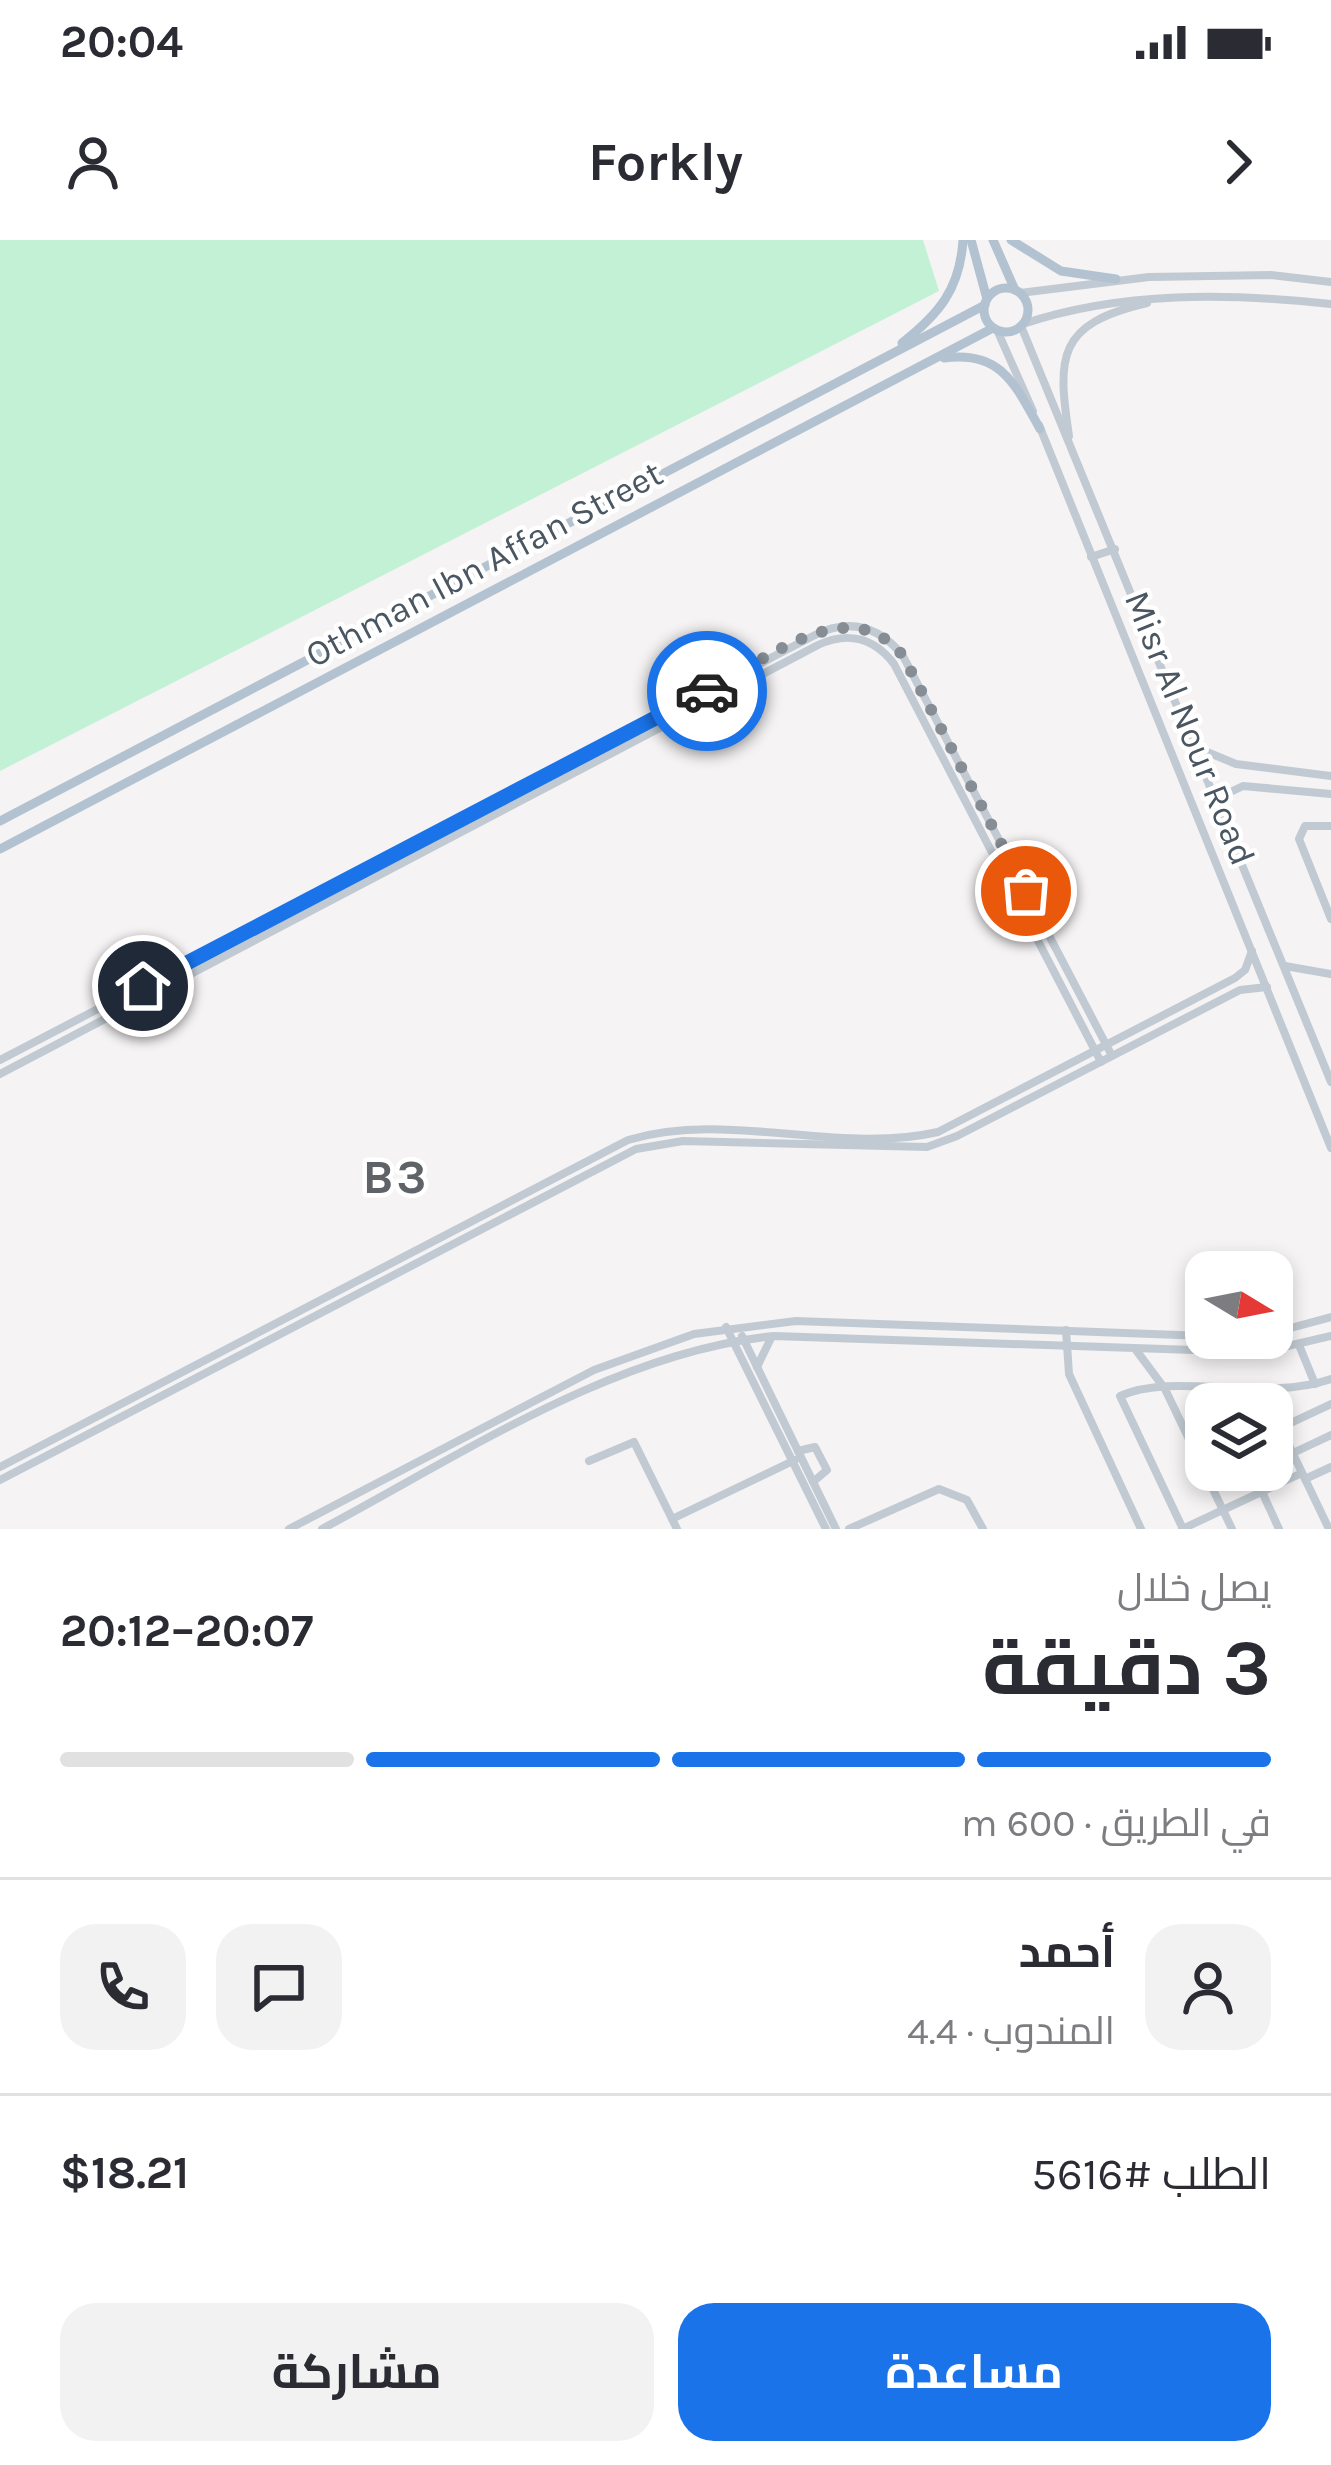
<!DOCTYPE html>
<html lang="ar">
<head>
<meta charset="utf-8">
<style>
	body { margin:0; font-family:Karla,Cairo,sans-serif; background:#f2f2f3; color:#2b2b33; direction:rtl; height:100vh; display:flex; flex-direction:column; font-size:45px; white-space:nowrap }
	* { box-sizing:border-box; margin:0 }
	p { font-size:39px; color:#7c7c81 }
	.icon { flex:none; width:66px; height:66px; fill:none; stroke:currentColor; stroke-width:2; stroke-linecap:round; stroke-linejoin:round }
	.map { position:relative; height:1289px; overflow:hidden; direction:ltr }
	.sheet { display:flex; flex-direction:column; background:#fff; flex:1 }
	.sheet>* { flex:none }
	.needle { width:78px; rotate:100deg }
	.buttons { position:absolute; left:1185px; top:1011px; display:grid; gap:24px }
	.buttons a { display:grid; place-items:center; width:108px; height:108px; border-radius:24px; background:#fff; box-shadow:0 6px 18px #0003; font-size:60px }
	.pin { position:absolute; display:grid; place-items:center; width:102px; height:102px; color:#fff; margin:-51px; border:6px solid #fff; border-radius:50%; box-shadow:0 3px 12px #0007 }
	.courier { position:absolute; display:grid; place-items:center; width:120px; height:120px; margin:-60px; border:9px solid #1a73e8; border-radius:50%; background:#fff; color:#222; box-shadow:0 3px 15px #0007 }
	.headline em { font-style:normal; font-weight:700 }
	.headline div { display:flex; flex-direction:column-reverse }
	.headline { display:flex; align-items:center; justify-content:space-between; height:204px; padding:0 60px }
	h1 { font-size:78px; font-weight:700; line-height:90px }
	.bar { display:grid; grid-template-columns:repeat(4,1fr); gap:18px 12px; align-content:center; height:144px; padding:0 60px }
	.bar i { height:15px; border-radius:9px; background:#e1e1e2 }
	.bar .on { background:#1a73e8 }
	.bar p { grid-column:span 4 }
	.line { display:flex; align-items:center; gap:30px; padding:0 60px; border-top:3px solid #e1e1e2 }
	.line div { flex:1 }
	.round { display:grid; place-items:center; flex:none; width:126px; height:126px; border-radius:36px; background:#f2f2f3 }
	.button { display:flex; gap:24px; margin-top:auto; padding:24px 60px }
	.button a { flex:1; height:138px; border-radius:36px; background:#1a73e8; color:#fff; font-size:48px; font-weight:700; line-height:138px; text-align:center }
	.button a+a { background:#f2f2f3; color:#2b2b33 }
	.status { display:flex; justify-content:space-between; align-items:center; height:84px; padding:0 60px; background:#fff; direction:ltr }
	.status svg { height:33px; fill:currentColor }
	header { display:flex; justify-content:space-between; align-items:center; height:156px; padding:0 60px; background:#fff; font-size:54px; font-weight:700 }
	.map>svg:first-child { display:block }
	.green { fill:#c3f1d5 }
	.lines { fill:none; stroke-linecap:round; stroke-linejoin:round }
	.minor { stroke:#c1cad2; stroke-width:8 }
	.major { stroke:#b3c2d1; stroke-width:9 }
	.done { stroke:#868d94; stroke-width:12; stroke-dasharray:0 21.6 }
	.route { stroke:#1a73e8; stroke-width:15 }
	.labels { text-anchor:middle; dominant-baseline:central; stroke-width:9; stroke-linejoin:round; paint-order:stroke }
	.street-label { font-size:36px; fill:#4a5661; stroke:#fff }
	.district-label { font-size:48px; font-weight:bold; letter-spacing:3px; fill:#5f6368; stroke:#fff }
</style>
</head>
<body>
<div class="status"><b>20:04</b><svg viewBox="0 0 49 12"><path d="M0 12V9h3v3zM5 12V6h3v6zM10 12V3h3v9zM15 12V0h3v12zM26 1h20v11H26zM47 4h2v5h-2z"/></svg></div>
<header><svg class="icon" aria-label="forward" viewBox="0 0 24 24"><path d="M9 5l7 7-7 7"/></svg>Forkly<svg class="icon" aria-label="person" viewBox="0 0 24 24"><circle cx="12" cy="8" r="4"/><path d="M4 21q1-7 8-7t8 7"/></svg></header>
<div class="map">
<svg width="1331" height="1289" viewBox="0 0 1331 1289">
	<rect width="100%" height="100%" fill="#f5f3f3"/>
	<!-- green -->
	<polygon class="green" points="0,0 923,0 939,51 0,531"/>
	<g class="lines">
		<!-- minor -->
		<g class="minor">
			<polyline points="1020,53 1149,37 1271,35 1331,42"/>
			<path d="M1023 84C1121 51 1229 53 1331 64"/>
			<polyline points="1021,86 1331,842"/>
			<polyline points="997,90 1033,171"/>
			<polyline points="1039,185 1331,908"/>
			<path d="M1069 196C1057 116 1057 84 1147 63"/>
			<polyline points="1091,317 1115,309"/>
			<polyline points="1195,507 1236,524 1331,536"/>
			<polyline points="1216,559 1243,546 1331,554"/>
			<polyline points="1331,586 1305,586 1299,599 1331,679"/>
			<polyline points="1285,726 1331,734"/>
			<path d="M0 820 813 396C848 378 878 385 903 416L1112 816"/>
			<path d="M0 834 818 405C848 391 874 398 894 424L1101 822"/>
			<polyline points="726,1087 826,1289"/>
			<polyline points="1066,1090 1069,1134 1141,1289"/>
			<polyline points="1272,1093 1331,1077"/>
			<polyline points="742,1096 836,1289"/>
			<polyline points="1299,1105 1315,1144"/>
			<polyline points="1136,1110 1165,1149 1232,1289"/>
			<polyline points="757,1127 771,1098"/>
			<polyline points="1216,1150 1223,1164"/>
			<polyline points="1272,1170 1329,1289"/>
			<polyline points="1280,1188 1331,1164"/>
			<polyline points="798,1211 815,1207 827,1230 813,1242"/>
			<polyline points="1293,1213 1331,1195"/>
			<polyline points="589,1221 634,1202 677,1289"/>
			<path d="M0 1227 628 900C728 870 837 915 938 892L1235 738 1245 730 1252 711"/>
			<polyline points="1252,1230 1279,1289"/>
			<polyline points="1305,1239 1331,1227"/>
			<polyline points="0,1240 636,909 683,901 927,907 957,896 1240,750 1267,747"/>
			<polyline points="672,1279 795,1220"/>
			<polyline points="289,1289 594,1130 694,1094 796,1081 1206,1096"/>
			<path d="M322 1289C461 1215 615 1112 774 1096L1223 1111 1275 1109 1331 1096"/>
			<polyline points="849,1289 939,1249 967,1260 983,1289"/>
			<polyline points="1182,1289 1302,1233"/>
			<path d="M1183 1289 1120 1156C1176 1131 1262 1163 1331 1139"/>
		</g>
		<!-- major -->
		<g class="major">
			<polyline points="971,0 987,59"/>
			<polyline points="993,0 1015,50"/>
			<polyline points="1011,0 1061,31 1116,39"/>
			<circle cx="1006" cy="70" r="22"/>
			<path d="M902 103C939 74 960 49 963 0"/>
			<path d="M944 118C1001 110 1015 144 1040 189"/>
			<polyline points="0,581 985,65"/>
			<polyline points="0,609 993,88"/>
		</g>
	</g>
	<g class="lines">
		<!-- done -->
		<path class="done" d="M707 451C765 421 849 348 903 416L1026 651"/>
		<!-- route -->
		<polyline class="route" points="143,746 707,451"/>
	</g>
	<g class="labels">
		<!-- street labels -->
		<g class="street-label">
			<text transform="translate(484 324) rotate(-28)">Othman Ibn Affan Street</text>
			<text transform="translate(1190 488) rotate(68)">Misr Al Nour Road</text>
		</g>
		<!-- district labels -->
		<g class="district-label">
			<text x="396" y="937">B3</text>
		</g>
	</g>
</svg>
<div class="buttons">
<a><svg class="needle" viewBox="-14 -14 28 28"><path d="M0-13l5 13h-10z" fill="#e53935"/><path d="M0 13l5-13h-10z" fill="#7c7c81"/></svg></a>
<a><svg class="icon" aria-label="layers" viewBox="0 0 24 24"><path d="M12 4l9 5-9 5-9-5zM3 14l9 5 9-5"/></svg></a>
</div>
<div class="pin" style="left:1026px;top:651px;background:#ea580c"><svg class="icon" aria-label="bag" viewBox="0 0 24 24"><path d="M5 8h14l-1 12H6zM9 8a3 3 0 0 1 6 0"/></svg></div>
<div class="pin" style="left:143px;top:746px;background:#1f2937"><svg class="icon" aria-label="home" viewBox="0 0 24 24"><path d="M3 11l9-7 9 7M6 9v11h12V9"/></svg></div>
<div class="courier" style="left:707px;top:451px"><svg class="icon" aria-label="car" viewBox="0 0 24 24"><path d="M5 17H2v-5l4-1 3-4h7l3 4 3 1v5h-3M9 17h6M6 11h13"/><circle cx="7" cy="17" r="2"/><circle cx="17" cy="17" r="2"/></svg></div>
</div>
<section class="sheet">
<div class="headline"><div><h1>3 دقيقة</h1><p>يصل خلال</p></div><em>20:07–20:12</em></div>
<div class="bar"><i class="on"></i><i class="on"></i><i class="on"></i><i></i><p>في الطريق · 600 m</p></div>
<div class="line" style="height:216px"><a class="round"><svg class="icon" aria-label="person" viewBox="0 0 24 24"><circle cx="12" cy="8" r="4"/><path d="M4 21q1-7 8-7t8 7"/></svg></a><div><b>أحمد</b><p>المندوب · 4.4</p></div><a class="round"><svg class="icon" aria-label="chat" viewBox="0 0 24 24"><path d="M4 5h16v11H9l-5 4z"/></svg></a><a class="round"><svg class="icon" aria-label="phone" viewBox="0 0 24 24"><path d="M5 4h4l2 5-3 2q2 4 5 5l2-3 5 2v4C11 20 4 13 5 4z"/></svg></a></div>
<div class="line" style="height:156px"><div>الطلب #5616</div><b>$18.21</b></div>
<div class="button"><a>مساعدة</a><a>مشاركة</a></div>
</section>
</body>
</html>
